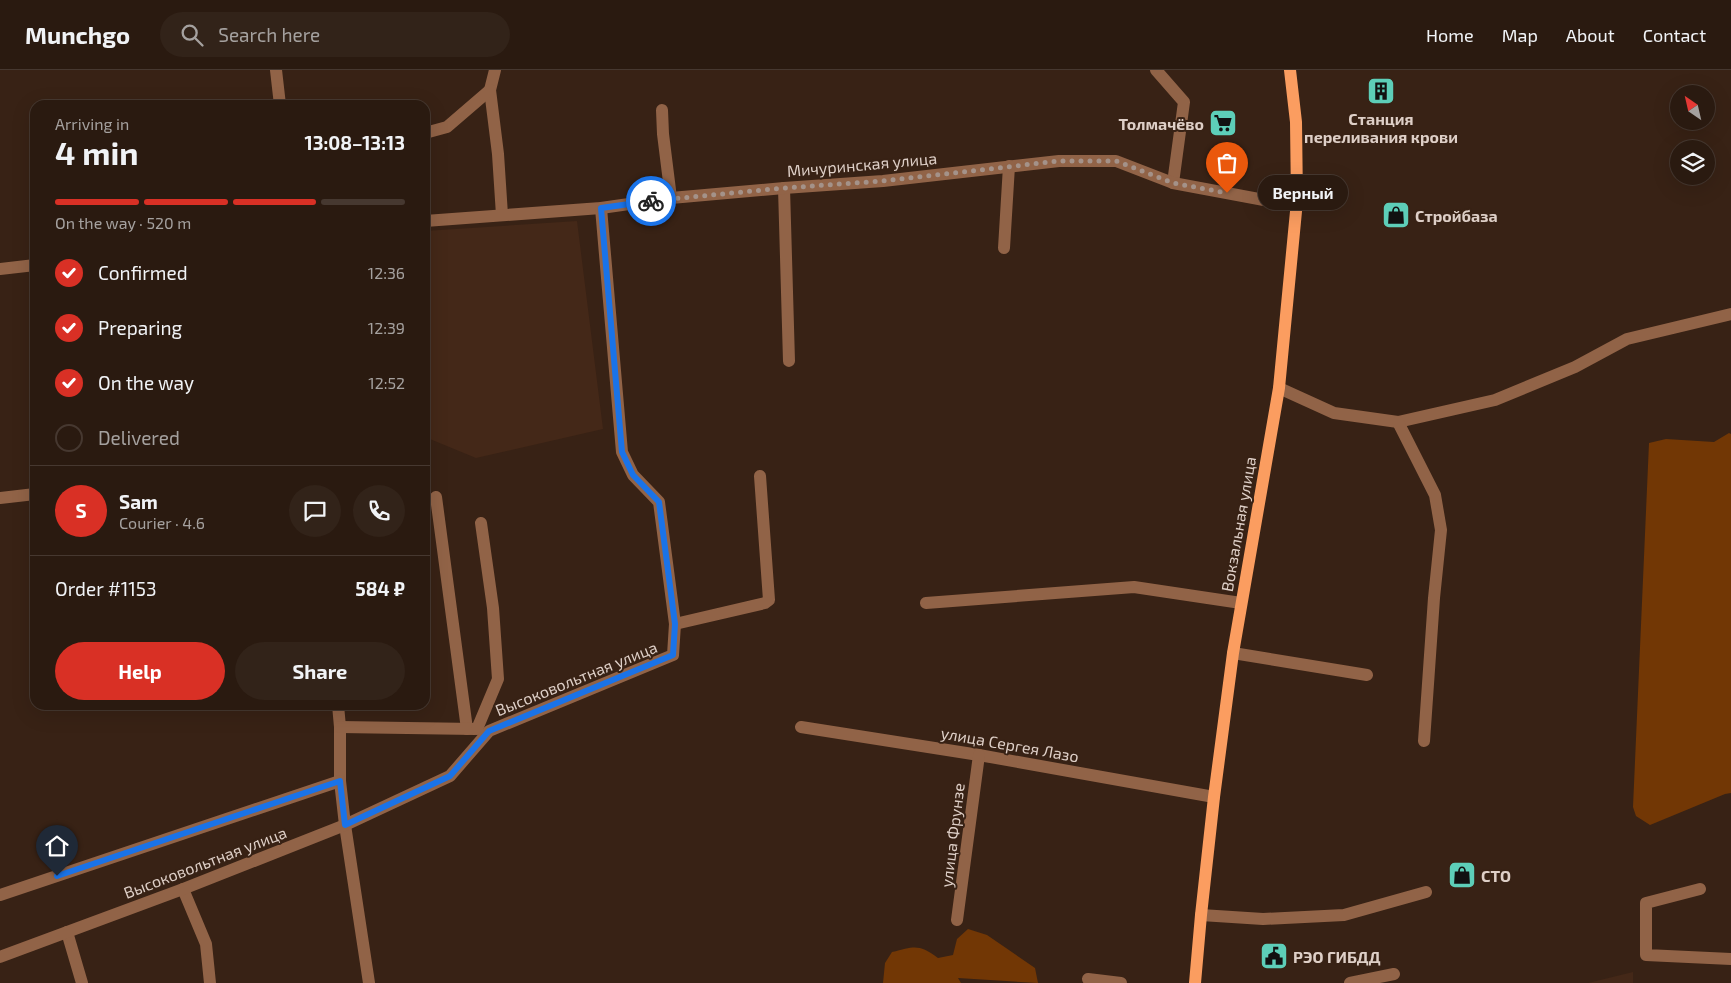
<!DOCTYPE html>
<html lang="en">
<head>
<meta charset="utf-8">
<style>
	body { margin:0; font-family:"Exo 2",sans-serif; background:#322319; color:#f1f3f6; height:100vh; display:flex; flex-direction:column; font-size:19px; white-space:nowrap }
	* { box-sizing:border-box; margin:0 }
	p { font-size:16px; color:#a5a19f }
	.icon { flex:none; width:28px; height:28px; fill:none; stroke:currentColor; stroke-width:2; stroke-linecap:round; stroke-linejoin:round }
	.map { position:relative; flex:1; overflow:hidden }
	.panel { position:absolute; left:30px; top:30px; width:400px; height:610px; display:flex; flex-direction:column; background:#2a1a10; border-radius:15px; box-shadow:0 5px 20px #0002,0 0 0 1px #463830 }
	.panel>* { flex:none }
	.needle { width:32px; rotate:326deg }
	.tools { position:absolute; left:1670px; top:15px; display:grid; gap:10px }
	.tools a { display:grid; place-items:center; width:45px; height:45px; border-radius:50%; background:#2a1a10; box-shadow:0 5px 20px #0002,0 0 0 1px #463830; font-size:25px }
	.pin { position:absolute; display:grid; place-items:center; width:42px; height:42px; color:#fff; margin:-51px -21px; border-radius:50% 50% 50% 0; rotate:-45deg; box-shadow:0 0 5px #0007 }
	.pin .icon { rotate:45deg }
	.courier { position:absolute; display:grid; place-items:center; width:50px; height:50px; margin:-25px; border:4px solid #1a73e8; border-radius:50%; background:#fff; color:#222; box-shadow:0 1px 6px #0007 }
	.bubble { position:absolute; height:35px; border-radius:18px; background:#2a1a10; box-shadow:0 5px 20px #0002,0 0 0 1px #463830; font-size:16px; font-weight:700; line-height:35px; text-align:center }
	.summary em { font-style:normal; font-weight:700 }
	.summary div { display:flex; flex-direction:column-reverse }
	.summary { display:flex; align-items:center; justify-content:space-between; height:85px; padding:0 25px }
	h1 { font-size:32px; font-weight:700; line-height:38px }
	.bar { display:grid; grid-template-columns:repeat(4,1fr); gap:8px 5px; align-content:center; height:60px; padding:0 25px }
	.bar i { height:6px; border-radius:4px; background:#463830 }
	.bar .on { background:#d93025 }
	.bar p { grid-column:span 4 }
	.line { display:flex; align-items:center; gap:12px; padding:0 25px; border-top:1px solid #463830 }
	.line div { flex:1 }
	.round { display:grid; place-items:center; flex:none; width:52px; height:52px; border-radius:26px; background:#322319 }
	ol { padding:0 25px; list-style:none }
	li { display:flex; align-items:center; gap:15px; height:55px }
	li p { margin-inline-start:auto }
	li .icon { padding:5px; border-radius:50%; background:#d93025; color:#fff; stroke-width:4 }
	li:last-child { color:#a5a19f }
	li i { width:28px; height:28px; border:2px solid #463830; border-radius:50% }
	.primary-button { display:flex; gap:10px; margin-top:auto; padding:10px 25px }
	.primary-button a { flex:1; height:58px; border-radius:30px; background:#d93025; color:#fff; font-size:20px; font-weight:700; line-height:58px; text-align:center }
	.primary-button a+a { background:#322319; color:#f1f3f6 }
	header { display:flex; align-items:center; gap:30px; box-sizing:border-box; height:70px; padding:0 25px; background:#2a1a10; border-bottom:1px solid #463830 }
	header strong { font-size:24px }
	nav { display:flex; gap:28px; margin-inline-start:auto; font-size:18px }
	.search { width:350px; height:45px; background:#322319; display:flex; align-items:center; gap:12px; box-sizing:border-box; padding:0 18px; border-radius:28px; color:#a5a19f; font-size:19px }
	.map>svg:first-child { display:block }
	.built { fill:#442818 }
	.water { fill:#723705 }
	.lines { fill:none; stroke-linecap:round; stroke-linejoin:round }
	.minor { stroke:#916347; stroke-width:12 }
	.major { stroke:#fb9d60; stroke-width:12 }
	.done { stroke:#a49289; stroke-width:5; stroke-dasharray:0 9 }
	.route { stroke:#1a73e8; stroke-width:6 }
	.labels { text-anchor:middle; dominant-baseline:central; stroke-width:4; stroke-linejoin:round; paint-order:stroke }
	.poi-label { font-size:16px; font-weight:bold; fill:#decfc7; stroke:#382215; text-anchor:start }
	.street-label { font-size:16px; fill:#decfc7; stroke:#382215 }
</style>
</head>
<body>
<header>
<strong>Munchgo</strong>
<div class="search"><svg class="icon" aria-label="search" viewBox="0 0 24 24"><circle cx="10" cy="10" r="6"/><path d="M15 15l6 6"/></svg>Search here</div>
<nav><a>Home</a><a>Map</a><a>About</a><a>Contact</a></nav>
</header>
<div class="map">
<svg width="1731" height="913" viewBox="0 0 1731 913">
	<rect width="100%" height="100%" fill="#382215"/>
	<!-- built -->
	<g class="built">
		<polygon points="577,151 603,359 476,388 425,367 425,161"/>
		<polygon points="1633,902 1633,913 1588,913"/>
	</g>
	<!-- water -->
	<g class="water">
		<polygon points="1729,363 1731,364 1731,723 1725,724 1650,755 1636,746 1633,737 1649,373 1666,369 1714,372"/>
		<path d="M968 859 987 865 1035 898 1038 913 958 908 961 913H883L885 893 892 882C914 877 918 873 938 888L953 885 957 869Z"/>
	</g>
	<g class="lines">
		<!-- minor -->
		<g class="minor">
			<polyline points="276,0 280,35"/>
			<polyline points="495,0 490,20 498,84 502,145"/>
			<polyline points="1156,0 1184,32 1173,113"/>
			<polyline points="662,40 663,64 671,128"/>
			<polyline points="425,63 447,57 490,20"/>
			<polyline points="784,118 789,291"/>
			<polyline points="425,151 601,138 671,128 784,118 883,111 1059,91 1116,91 1173,113 1264,130 1297,131"/>
			<polyline points="1004,178 1009,96"/>
			<polyline points="0,199 35,195"/>
			<polyline points="1279,318 1334,343 1398,352 1495,330 1575,297 1627,269 1731,244"/>
			<polyline points="1398,352 1435,425 1441,460 1434,528 1424,671"/>
			<polyline points="436,427 467,659"/>
			<polyline points="0,428 35,424"/>
			<polyline points="926,533 1134,517 1241,533"/>
			<polyline points="675,554 765,533 769,530 760,406"/>
			<polyline points="1233,583 1367,605"/>
			<polyline points="338,635 340,657 340,711 345,755 369,913"/>
			<polyline points="340,657 475,659"/>
			<polyline points="801,657 979,685 1214,727"/>
			<polyline points="477,659 498,609 493,538 481,453"/>
			<polyline points="183,819 206,874 210,913"/>
			<polyline points="1700,819 1646,833 1646,885 1731,889"/>
			<polyline points="0,825 340,711"/>
			<polyline points="1201,845 1263,849 1344,845 1426,822"/>
			<polyline points="957,850 979,685"/>
			<polyline points="67,862 82,913"/>
			<polyline points="0,887 183,819 345,755 450,706 489,661 673,585 675,554 659,432 633,405 622,382 601,138"/>
			<polyline points="1088,909 1121,913"/>
			<polyline points="1350,913 1394,904"/>
		</g>
		<!-- major -->
		<polyline class="major" points="1195,913 1201,845 1214,727 1233,583 1279,318 1297,131 1296,52 1290,0"/>
	</g>
	<g class="lines">
		<!-- done -->
		<polyline class="done" points="651,131 784,118 883,111 1059,91 1116,91 1173,113 1227,123"/>
		<!-- route -->
		<polyline class="route" points="57,806 340,711 345,755 450,706 489,661 673,585 675,554 659,432 633,405 622,382 601,138 651,131"/>
	</g>
	<!-- icons -->
	<defs>
		<g id="building-square" transform="scale(1.4375)"><rect x="-9" y="-9" width="18" height="18" rx="4" fill="#5dceb8" stroke="#382215"/><path d="M-4-6H4V6H1V3H-1V6H-4ZM-2.5-4.3h1.7v1.8h-1.7ZM.8-4.3h1.7v1.8H.8ZM-2.5-1h1.7V.8h-1.7ZM.8-1h1.7V.8H.8Z" fill="#111"/></g>
		<g id="supermarket-square" transform="scale(1.4375)"><rect x="-9" y="-9" width="18" height="18" rx="4" fill="#5dceb8" stroke="#382215"/><path d="M-6-5.5h2.5l.6 2H6L4.5 2H-2.5L-4.4-4H-6ZM-1.5 3.2a1.3 1.3 0 1 0 .1 0ZM3 3.2a1.3 1.3 0 1 0 .1 0Z" fill="#111"/></g>
		<g id="shop-square" transform="scale(1.4375)"><rect x="-9" y="-9" width="18" height="18" rx="4" fill="#5dceb8" stroke="#382215"/><path d="M-5-2.5h2.3a2.7 3.5 0 0 1 5.4 0H5L5.5 6h-11ZM-1.5-2.5h3a1.5 2.3 0 0 0-3 0Z" fill="#111"/></g>
		<g id="civic-square" transform="scale(1.4375)"><rect x="-9" y="-9" width="18" height="18" rx="4" fill="#5dceb8" stroke="#382215"/><path d="M-.6-6.5H3V-4.5H.6V-3L4-1V1h2V6H-6V1h2V-1L-.6-3ZM-1.2 2.5V6h2.4V2.5Z" fill="#111"/></g>
	</defs>
	<g fill-rule="evenodd">
		<use href="#building-square" x="1381" y="21"/>
		<use href="#supermarket-square" x="1223" y="53"/>
		<use href="#shop-square" x="1396" y="145"/>
		<use href="#shop-square" x="1462" y="805"/>
		<use href="#civic-square" x="1274" y="886"/>
	</g>
	<g class="labels">
		<!-- poi labels -->
		<g class="poi-label">
			<text x="1381" y="48" text-anchor="middle">Станция<tspan x="1381" dy="18">переливания крови</tspan></text>
			<text x="1204" y="53" text-anchor="end">Толмачёво</text>
			<text x="1415" y="145">Стройбаза</text>
			<text x="1481" y="805">СТО</text>
			<text x="1293" y="886">РЭО ГИБДД</text>
		</g>
		<!-- street labels -->
		<g class="street-label">
			<text transform="translate(862 94) rotate(-5)">Мичуринская улица</text>
			<text transform="translate(1238 454) rotate(-80)">Вокзальная улица</text>
			<text transform="translate(576 608) rotate(-22)">Высоковольтная улица</text>
			<text transform="translate(1010 674) rotate(10)">улица Сергея Лазо</text>
			<text transform="translate(952 765) rotate(-83)">улица Фрунзе</text>
			<text transform="translate(205 792) rotate(-21)">Высоковольтная улица</text>
		</g>
	</g>
</svg>
<div class="tools">
<a><svg class="needle" viewBox="-14 -14 28 28"><path d="M0-13l5 13h-10z" fill="#e53935"/><path d="M0 13l5-13h-10z" fill="#a5a19f"/></svg></a>
<a><svg class="icon" aria-label="layers" viewBox="0 0 24 24"><path d="M12 4l9 5-9 5-9-5zM3 14l9 5 9-5"/></svg></a>
</div>
<div class="pin" style="left:1227px;top:123px;background:#ea580c"><svg class="icon" aria-label="bag" viewBox="0 0 24 24"><path d="M5 8h14l-1 12H6zM9 8a3 3 0 0 1 6 0"/></svg></div>
<div class="pin" style="left:57px;top:806px;background:#1f2937"><svg class="icon" aria-label="home" viewBox="0 0 24 24"><path d="M3 11l9-7 9 7M6 9v11h12V9"/></svg></div>
<div class="courier" style="left:651px;top:131px"><svg class="icon" aria-label="bike" viewBox="0 0 24 24"><circle cx="6" cy="16" r="4"/><circle cx="18" cy="16" r="4"/><path d="M6 16l4-8h5l3 8M10 8l3 8H6M13 5h3"/></svg></div>
<div class="bubble" style="left:1258px;top:105px;width:90px">Верный</div>
<section class="panel">
<div class="summary"><div><h1>4 min</h1><p>Arriving in</p></div><em>13:08–13:13</em></div>
<div class="bar"><i class="on"></i><i class="on"></i><i class="on"></i><i></i><p>On the way · 520 m</p></div>
<ol>
<li><svg class="icon" aria-label="check" viewBox="0 0 24 24"><path d="M5 12l5 5 9-10"/></svg>Confirmed<p>12:36</p></li>
<li><svg class="icon" aria-label="check" viewBox="0 0 24 24"><path d="M5 12l5 5 9-10"/></svg>Preparing<p>12:39</p></li>
<li><svg class="icon" aria-label="check" viewBox="0 0 24 24"><path d="M5 12l5 5 9-10"/></svg>On the way<p>12:52</p></li>
<li><i></i>Delivered</li>
</ol>
<div class="line" style="height:90px"><b class="round" style="background:#d93025;color:#fff">S</b><div><b>Sam</b><p>Courier · 4.6</p></div><a class="round"><svg class="icon" aria-label="chat" viewBox="0 0 24 24"><path d="M4 5h16v11H9l-5 4z"/></svg></a><a class="round"><svg class="icon" aria-label="phone" viewBox="0 0 24 24"><path d="M5 4h4l2 5-3 2q2 4 5 5l2-3 5 2v4C11 20 4 13 5 4z"/></svg></a></div>
<div class="line" style="height:65px"><div>Order #1153</div><b>584 ₽</b></div>
<div class="primary-button"><a>Help</a><a>Share</a></div>
</section>
</div>
</body>
</html>
